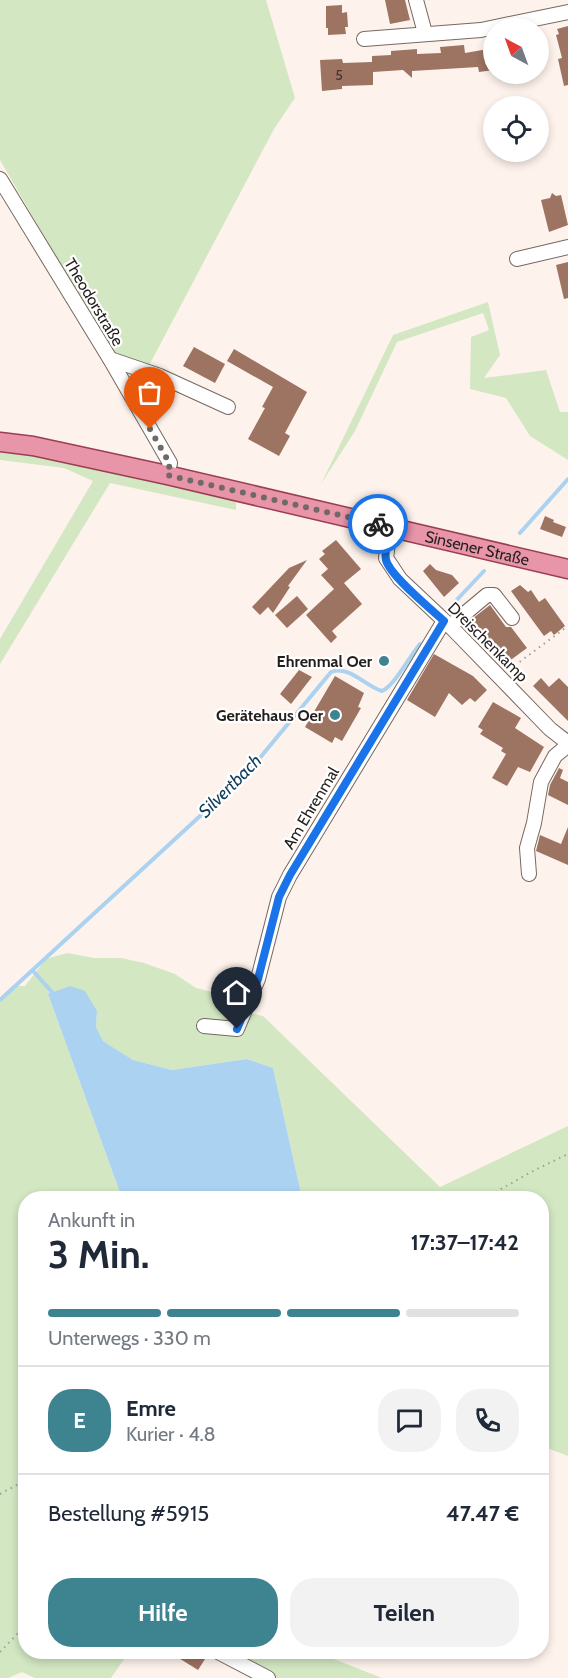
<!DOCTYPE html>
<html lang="de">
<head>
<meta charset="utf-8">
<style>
	body { margin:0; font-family:Cabin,sans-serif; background:#f2f2f3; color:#1f2937; height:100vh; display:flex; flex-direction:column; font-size:22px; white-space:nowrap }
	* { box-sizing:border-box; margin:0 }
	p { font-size:20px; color:#747a83 }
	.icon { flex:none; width:33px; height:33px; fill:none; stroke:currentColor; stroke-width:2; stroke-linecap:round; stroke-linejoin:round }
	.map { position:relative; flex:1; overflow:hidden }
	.side { position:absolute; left:18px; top:1191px; width:531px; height:468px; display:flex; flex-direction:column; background:#fff; border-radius:24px; box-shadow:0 3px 9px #0003 }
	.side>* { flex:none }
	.needle { width:39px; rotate:319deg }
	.tools { position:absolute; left:483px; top:18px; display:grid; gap:12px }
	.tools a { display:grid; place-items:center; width:66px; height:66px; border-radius:50%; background:#fff; box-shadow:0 3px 9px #0003; font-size:30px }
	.pin { position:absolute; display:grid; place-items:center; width:51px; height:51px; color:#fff; margin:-62px -26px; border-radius:50% 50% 50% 0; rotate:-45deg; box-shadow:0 0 6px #0007 }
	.pin .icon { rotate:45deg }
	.courier { position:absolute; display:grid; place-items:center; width:60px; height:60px; margin:-30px; border:4px solid #1a73e8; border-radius:50%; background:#fff; color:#222; box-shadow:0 2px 8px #0007 }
	.summary em { font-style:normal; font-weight:700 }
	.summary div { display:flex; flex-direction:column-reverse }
	.summary { display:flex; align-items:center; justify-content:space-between; height:102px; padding:0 30px }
	h1 { font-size:39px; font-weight:700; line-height:45px }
	.bar { display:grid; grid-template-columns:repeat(4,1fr); gap:9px 6px; align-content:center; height:72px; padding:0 30px }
	.bar i { height:8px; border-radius:4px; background:#e0e1e3 }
	.bar .active { background:#3e8390 }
	.bar p { grid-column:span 4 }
	.line { display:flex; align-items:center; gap:15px; padding:0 30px; border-top:2px solid #e0e1e3 }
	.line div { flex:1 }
	.round { display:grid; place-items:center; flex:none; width:63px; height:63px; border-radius:24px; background:#f2f2f3 }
	.primary-button { display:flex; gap:12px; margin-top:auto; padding:12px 30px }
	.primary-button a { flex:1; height:69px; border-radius:24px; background:#3e8390; color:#fff; font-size:24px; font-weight:700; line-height:69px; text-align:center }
	.primary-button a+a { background:#f2f2f3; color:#1f2937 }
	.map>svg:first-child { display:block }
	.green { fill:#d2e7c2 }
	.water { fill:#abd2f1 }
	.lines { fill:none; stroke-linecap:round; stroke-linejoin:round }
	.stream { stroke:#abd2f1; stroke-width:4 }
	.building { fill:#9d7362 }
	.minor-casing { stroke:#756861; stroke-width:16 }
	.major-casing { stroke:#9a3e52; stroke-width:21 }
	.path { stroke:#a69e98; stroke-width:2; stroke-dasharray:1.5 4.5; stroke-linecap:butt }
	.minor { stroke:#fff; stroke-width:14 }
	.major { stroke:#e995a9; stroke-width:18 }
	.done { stroke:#706965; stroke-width:6; stroke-dasharray:0 10.8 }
	.route { stroke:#1a73e8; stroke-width:8 }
	.poi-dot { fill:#3e8390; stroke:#fff; stroke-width:2 }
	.labels { text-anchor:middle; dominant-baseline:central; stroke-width:4.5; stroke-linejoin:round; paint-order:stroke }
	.number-label { font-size:14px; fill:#42342e }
	.street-label { font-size:16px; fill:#241f1c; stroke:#fff }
	.poi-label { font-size:16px; font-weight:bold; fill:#241f1c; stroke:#fff; text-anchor:end }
	.water-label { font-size:18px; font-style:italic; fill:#0f3d5b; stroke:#fff }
</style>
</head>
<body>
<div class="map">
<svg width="568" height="1678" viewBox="0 0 568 1678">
	<rect width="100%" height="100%" fill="#fef3ec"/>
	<!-- green -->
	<g class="green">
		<polygon points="0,0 266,0 295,98 274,129 144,375 124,374 0,160"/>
		<polygon points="488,302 500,355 484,378 546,370 560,412 568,412 568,460 530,436 506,398 470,389 471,337 489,330 483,313 397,342 355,431 321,484 393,335"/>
		<polygon points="0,450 35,453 236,499 236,510 110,483 0,664 0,639 93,481 64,468 0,460"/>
		<polygon points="67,953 94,958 121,958 144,963 175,974 196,988 216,993 232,1009 263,1016 440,1187 568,1126 568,1456 542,1446 542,1198 302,1198 273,1068 247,1059 172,1070 133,1060 103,1041 96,1027 97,1011 48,994 122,1198 26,1198 26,1652 129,1652 111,1678 35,1678 22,1672 8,1678 0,1678 0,999 12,986 25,986 46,959"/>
		<polygon points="246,1652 316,1652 382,1678 274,1678 242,1661"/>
	</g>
	<!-- water -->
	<polygon class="water" points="70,986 85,991 97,1011 96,1027 103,1041 133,1060 172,1070 247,1059 273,1068 302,1198 122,1198 48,994"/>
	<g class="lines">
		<!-- stream -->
		<g class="stream">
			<polyline points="520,533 568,479"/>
			<polyline points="451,606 484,571"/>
			<polyline points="33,971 52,992"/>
			<path d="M0 1000 249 771 331 672C349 665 365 686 382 691 395 685 409 657 420 644"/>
		</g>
	</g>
	<!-- building -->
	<g class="building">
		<polygon points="385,0 405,0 410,20 390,24"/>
		<polygon points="342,5 342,13 347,12 348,27 345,27 346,34 328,35 328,28 326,28 326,6"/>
		<polygon points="568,26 568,85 564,86 558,59 562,58 556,35 559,34 557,29"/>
		<polygon points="464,45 465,53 494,48 494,70 479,72 478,67 412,71 412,78 403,70 373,72 373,85 342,86 342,89 322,91 320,60 342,59 343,63 372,62 372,56 391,55 391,51 417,49 417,54 441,53 440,47"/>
		<polygon points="552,193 556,196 561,195 568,225 549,232 541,200 550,198"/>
		<polygon points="568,262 568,298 564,299 556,265"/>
		<polygon points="194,347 225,364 215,383 183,366"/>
		<polygon points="234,349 307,392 285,433 290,436 279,456 248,439 265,408 262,407 273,387 227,361"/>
		<polygon points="545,516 554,520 553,522 566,527 562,537 540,529"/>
		<polygon points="336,540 361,569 344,583 362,604 332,631 337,637 331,643 306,615 334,589 321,575 328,569 319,559 325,554 322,551"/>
		<polygon points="307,560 288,586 290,587 273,613 268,607 260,615 252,607 289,568"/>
		<polygon points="430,564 436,570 452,575 459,583 444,597 423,571"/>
		<polygon points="520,585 528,592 531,590 539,602 545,598 565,626 554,635 551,631 544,636 511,591"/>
		<polygon points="297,596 308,609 287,628 275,615"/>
		<polygon points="490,605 506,627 511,627 527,648 508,662 491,638 487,640 472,619"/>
		<polygon points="434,654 473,676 487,690 475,702 470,698 462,705 449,693 435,717 407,700"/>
		<polygon points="299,670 312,677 291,704 280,694"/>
		<polygon points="335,676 364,693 358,707 361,708 342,741 335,737 332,743 305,727"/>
		<polygon points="541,678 549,687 559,678 568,687 568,721 533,686"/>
		<polygon points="493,702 521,718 515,728 544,747 530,772 518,767 507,786 492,778 506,754 501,751 503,748 480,734 483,730 478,727"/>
		<polygon points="559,768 563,770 560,778 568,782 568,805 548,795 550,785"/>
		<polygon points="568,827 568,865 536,851 540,835 561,844"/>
		<polygon points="169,1652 199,1652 207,1656 198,1670"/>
	</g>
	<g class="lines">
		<!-- minor casing -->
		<g class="minor-casing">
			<g id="minor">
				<polyline points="416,0 425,33"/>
				<polyline points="364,39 481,30 568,12"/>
				<polyline points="0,179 110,359 170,463 167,475"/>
				<polyline points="517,259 568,247"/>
				<polyline points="110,359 160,376 228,407"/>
				<polyline points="390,527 386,558 400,579 450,626 550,729 568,743"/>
				<polyline points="450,626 487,595 494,595 512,618"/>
				<polyline points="529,874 527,848 534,823 541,782 555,756 568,745"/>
				<polyline points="204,1026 237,1029 258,979 279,897 290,875 444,621"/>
				<polyline points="218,1652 268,1678"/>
			</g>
		</g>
		<!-- major casing -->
		<g class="major-casing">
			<g id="major">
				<path id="s1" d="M0 442 33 446 167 475 568 569"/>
			</g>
		</g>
		<!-- path -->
		<g class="path">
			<polyline points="510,669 568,626"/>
			<polyline points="485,1198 533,1171 568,1154"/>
			<polyline points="0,1494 26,1480"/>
			<polyline points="0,1652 26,1625"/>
		</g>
		<!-- minor -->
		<use href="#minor" class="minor"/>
		<!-- major -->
		<use href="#major" class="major"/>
	</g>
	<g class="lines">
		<!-- done -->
		<polyline class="done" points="150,429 170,464 167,475 378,524"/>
		<!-- route -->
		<path class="route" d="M237 1029 258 979 279 897 290 875 444 621C431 609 390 576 386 560 384 550 388 537 390 527L378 524"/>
	</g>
	<!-- markers -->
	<g class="poi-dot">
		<circle cx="384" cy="661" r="6"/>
		<circle cx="335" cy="715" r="6"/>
	</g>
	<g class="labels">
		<!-- number labels -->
		<g class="number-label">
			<text x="339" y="75">5</text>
		</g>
		<!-- street labels -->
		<g class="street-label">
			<text transform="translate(94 302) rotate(59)">Theodorstraße</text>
			<text stroke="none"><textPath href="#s1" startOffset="489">Sinsener Straße</textPath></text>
			<text transform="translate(488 642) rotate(45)">Dreischenkamp</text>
			<text transform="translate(311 808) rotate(-59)">Am Ehrenmal</text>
		</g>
		<!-- poi labels -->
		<g class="poi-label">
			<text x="372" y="661">Ehrenmal Oer</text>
			<text x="323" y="715">Gerätehaus Oer</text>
		</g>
		<!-- water labels -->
		<g class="water-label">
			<text transform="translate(230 786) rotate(-45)">Silvertbach</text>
		</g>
	</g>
</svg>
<div class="tools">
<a><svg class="needle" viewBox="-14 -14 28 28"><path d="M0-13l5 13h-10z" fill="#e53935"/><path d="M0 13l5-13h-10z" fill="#747a83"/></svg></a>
<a><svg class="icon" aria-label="locate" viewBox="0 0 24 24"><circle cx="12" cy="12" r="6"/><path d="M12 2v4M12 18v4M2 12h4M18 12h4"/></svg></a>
</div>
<div class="pin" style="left:150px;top:429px;background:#ea580c"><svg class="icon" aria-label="bag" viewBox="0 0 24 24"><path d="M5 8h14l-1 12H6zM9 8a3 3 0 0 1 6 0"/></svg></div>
<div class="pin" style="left:237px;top:1029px;background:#1f2937"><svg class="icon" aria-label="home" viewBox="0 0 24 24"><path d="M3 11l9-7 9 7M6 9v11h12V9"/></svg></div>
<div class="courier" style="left:378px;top:524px"><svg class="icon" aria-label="bike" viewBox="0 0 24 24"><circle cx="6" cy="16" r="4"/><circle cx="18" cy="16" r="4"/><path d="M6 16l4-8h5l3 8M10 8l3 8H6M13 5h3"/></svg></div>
<section class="side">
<div class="summary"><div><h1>3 Min.</h1><p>Ankunft in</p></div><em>17:37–17:42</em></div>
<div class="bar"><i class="active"></i><i class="active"></i><i class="active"></i><i></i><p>Unterwegs · 330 m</p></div>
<div class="line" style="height:108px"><b class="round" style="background:#3e8390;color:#fff">E</b><div><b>Emre</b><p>Kurier · 4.8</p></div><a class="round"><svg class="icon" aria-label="chat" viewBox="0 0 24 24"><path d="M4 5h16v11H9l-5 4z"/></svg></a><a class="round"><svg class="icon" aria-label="phone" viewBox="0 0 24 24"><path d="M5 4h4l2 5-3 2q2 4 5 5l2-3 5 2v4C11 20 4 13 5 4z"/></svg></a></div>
<div class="line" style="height:78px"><div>Bestellung #5915</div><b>47.47 €</b></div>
<div class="primary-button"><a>Hilfe</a><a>Teilen</a></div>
</section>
</div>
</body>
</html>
